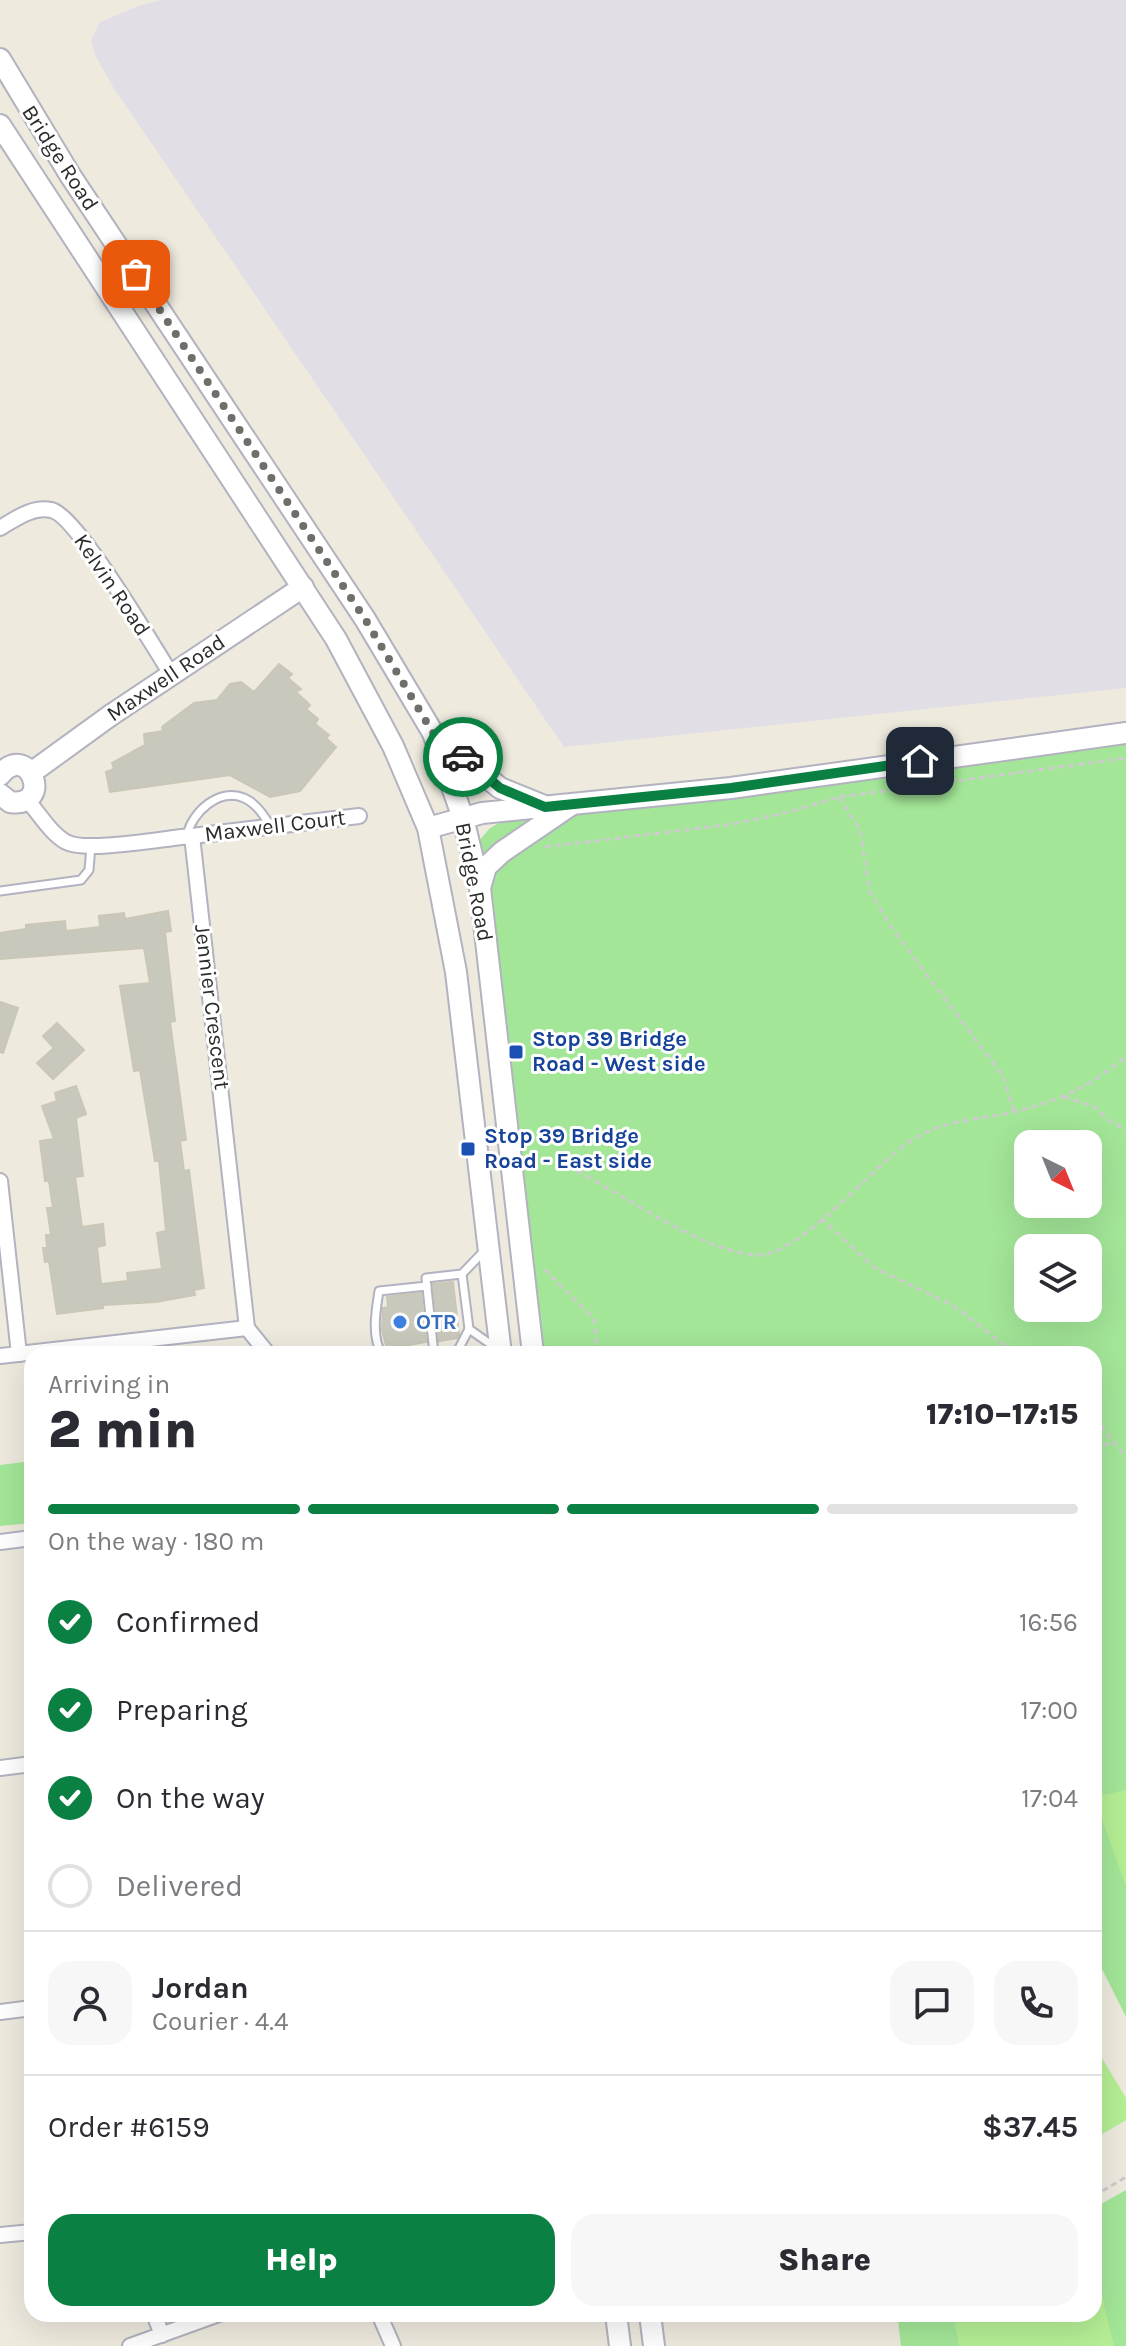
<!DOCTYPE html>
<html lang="en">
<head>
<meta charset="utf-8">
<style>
	body { margin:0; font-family:Karla,sans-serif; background:#f7f7f7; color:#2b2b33; height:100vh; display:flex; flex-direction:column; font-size:30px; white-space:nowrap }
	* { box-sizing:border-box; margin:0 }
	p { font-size:26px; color:#7c7c81 }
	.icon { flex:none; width:44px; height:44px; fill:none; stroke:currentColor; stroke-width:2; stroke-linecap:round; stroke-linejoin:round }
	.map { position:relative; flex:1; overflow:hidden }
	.sheet { position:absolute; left:24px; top:1346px; width:1078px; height:976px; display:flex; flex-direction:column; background:#fff; border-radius:24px; box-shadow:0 8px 32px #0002 }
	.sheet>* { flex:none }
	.needle { width:52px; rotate:137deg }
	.controls { position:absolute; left:1014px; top:1130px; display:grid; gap:16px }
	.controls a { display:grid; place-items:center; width:88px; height:88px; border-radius:16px; background:#fff; box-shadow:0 8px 32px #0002; font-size:40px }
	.pin { position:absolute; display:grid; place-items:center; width:68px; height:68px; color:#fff; margin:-34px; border-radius:16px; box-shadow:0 4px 12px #0006 }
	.courier { position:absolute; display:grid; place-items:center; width:80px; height:80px; margin:-40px; border:6px solid #0b8043; border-radius:50%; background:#fff; color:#222; box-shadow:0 2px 10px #0007 }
	.head em { font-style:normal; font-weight:800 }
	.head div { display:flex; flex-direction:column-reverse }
	.head { display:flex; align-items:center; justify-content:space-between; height:136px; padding:0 24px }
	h1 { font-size:52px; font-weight:800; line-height:60px }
	.bar { display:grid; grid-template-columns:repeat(4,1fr); gap:12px 8px; align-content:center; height:96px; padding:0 24px }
	.bar i { height:10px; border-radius:6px; background:#e1e1e2 }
	.bar .active { background:#0b8043 }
	.bar p { grid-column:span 4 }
	.line { display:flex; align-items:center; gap:20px; padding:0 24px; border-top:2px solid #e1e1e2 }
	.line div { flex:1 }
	.round { display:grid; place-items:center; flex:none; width:84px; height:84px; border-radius:24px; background:#f7f7f7 }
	ol { padding:0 24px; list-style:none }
	li { display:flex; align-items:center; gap:24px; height:88px }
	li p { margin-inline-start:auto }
	li .icon { padding:8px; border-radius:50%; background:#0b8043; color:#fff; stroke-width:4 }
	li:last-child { color:#7c7c81 }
	li i { width:44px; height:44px; border:4px solid #e1e1e2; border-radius:50% }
	.button { display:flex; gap:16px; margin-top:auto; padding:16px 24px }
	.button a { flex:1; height:92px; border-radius:24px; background:#0b8043; color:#fff; font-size:32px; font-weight:800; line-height:92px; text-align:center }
	.button a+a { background:#f7f7f7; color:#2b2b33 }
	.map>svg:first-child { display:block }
	.industrial { fill:#e2dee6 }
	.green { fill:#a3e698; fill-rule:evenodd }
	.pitch { fill:#b5ee94 }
	.building { fill:#c9c8bc; stroke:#cac7b7; stroke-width:2 }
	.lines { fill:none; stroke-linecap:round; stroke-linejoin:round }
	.lane-casing { stroke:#b2b2c0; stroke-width:11 }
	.street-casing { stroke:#b2b2c0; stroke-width:18 }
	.secondary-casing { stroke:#b2b2c0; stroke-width:24 }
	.path { stroke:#ccc; stroke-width:3; stroke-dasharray:6 4; stroke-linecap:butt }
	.lane { stroke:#fff; stroke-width:7 }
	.street { stroke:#fff; stroke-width:14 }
	.secondary { stroke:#fff; stroke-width:20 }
	.done { stroke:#706e6a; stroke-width:8; stroke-dasharray:0 14.4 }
	.route { stroke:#0b8043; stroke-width:10 }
	.transit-dot { fill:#1a4fb4; stroke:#fff; stroke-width:3 }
	.shop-dot { fill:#3f7fe0; stroke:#fff; stroke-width:3 }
	.labels { text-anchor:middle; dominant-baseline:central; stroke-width:6; stroke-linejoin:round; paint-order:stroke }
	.street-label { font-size:22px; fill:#2c2c2c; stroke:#fff }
	.transit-label { font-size:22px; font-weight:bold; fill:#164399; stroke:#fff; text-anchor:start }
	.shop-label { font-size:22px; font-weight:bold; fill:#366cbe; stroke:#fff; text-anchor:start }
</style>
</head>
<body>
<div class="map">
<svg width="1126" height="2346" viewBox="0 0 1126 2346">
	<rect width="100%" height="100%" fill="#eeeade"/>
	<!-- industrial -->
	<polygon class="industrial" points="162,0 1126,0 1126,688 564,747 113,87 96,57 91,40 100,22 138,6"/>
	<!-- green -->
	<g class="green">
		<path d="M1126 735V2017L1094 1953V1354H535L473 848 489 829 512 815ZM1028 1144H1088V1204H1028ZM1028 1248H1088V1308H1028Z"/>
		<polygon points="32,1461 32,1523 0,1526 0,1465"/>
		<polygon points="1126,2190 1126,2346 901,2346 898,2320 909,2314 1094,2314 1094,2208"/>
	</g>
	<!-- pitch -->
	<g class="pitch">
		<polygon points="1126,1790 1126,1886 1094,1797"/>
		<polygon points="1094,2045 1126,2098 1126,2120 1094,2139"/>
		<polygon points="1098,2280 1114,2346 959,2346 953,2315 1094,2314 1094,2281"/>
	</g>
	<!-- building -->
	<g class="building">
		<polygon points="279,664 292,674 288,678 301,689 296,692 310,705 306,709 318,719 315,724 329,735 326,738 336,747 300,791 270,797 230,775 110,792 106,772 114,769 112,763 145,745 144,734 163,731 162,727 194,703 217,700 230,684 241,682 254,692"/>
		<polygon points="168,911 171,931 165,932 175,1021 170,1022 186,1140 180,1141 184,1171 189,1170 204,1288 194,1290 195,1295 156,1302 103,1305 103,1308 57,1314 49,1261 45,1262 43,1248 47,1248 46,1235 51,1235 47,1208 53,1208 49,1181 45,1181 40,1141 54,1139 42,1106 57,1101 55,1093 76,1086 86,1114 76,1118 83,1176 75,1177 82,1227 103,1224 105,1245 97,1247 101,1284 128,1281 127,1273 162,1269 157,1233 166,1231 159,1161 155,1161 140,1070 134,1071 120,986 150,983 144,948 0,959 0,933 26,929 26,925 65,921 66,931 100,927 99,916 124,913 125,919"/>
		<polygon points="0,1002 18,1008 3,1053 0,1052"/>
		<polygon points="57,1023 84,1050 53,1079 37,1063 54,1048 43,1036"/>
		<polygon points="453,1282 459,1335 457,1338 439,1341 433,1284"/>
		<polygon points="421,1293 426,1342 387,1349 382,1330 383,1308 388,1307 387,1297"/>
	</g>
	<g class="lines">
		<!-- lane casing -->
		<g class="lane-casing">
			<g id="lane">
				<path d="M187 836C191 813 219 787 244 798 256 803 264 815 270 826"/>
				<polyline points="0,891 81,880 89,870 91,846"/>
				<polyline points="462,1274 485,1250"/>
				<polyline points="469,1329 496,1348"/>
				<path d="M382 1354C371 1337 376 1310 379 1291L427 1286"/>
				<polyline points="434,1354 426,1278 462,1274 469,1329 457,1352 442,1354"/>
			</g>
		</g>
		<!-- street casing -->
		<g class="street-casing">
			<g id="street">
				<path d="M0 528C15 519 33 506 51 510 76 514 153 646 171 674"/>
				<path d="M27 800C39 813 50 833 66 842 86 853 165 838 192 836L247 1328 268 1354"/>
				<polyline points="192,836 359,816"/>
				<polyline points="0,1181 19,1354"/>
				<polyline points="0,1356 247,1328"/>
				<polyline points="0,1542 32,1538"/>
				<polyline points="0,1768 32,1764"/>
				<polyline points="0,2012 32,2008"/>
				<polyline points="0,2235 32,2232"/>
				<polyline points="154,2314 162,2335"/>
				<polyline points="379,2314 393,2346"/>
				<polyline points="130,2346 219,2314"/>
			</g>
		</g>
		<!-- secondary casing -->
		<g class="secondary-casing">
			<g id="secondary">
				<polyline points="0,59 70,175 365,619 433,733 463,818 480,888 533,1354"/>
				<polyline points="0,125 336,639 393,746 428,828 456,972 501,1354"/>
				<polyline points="433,733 500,788 542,805"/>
				<polyline points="31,773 111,715 303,587"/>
				<path d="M0 775C29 740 55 808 10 802L0 794"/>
				<polyline points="428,828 482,813 731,788 1126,733"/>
				<polyline points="480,888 486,867 502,852 571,805"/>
				<polyline points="616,2314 620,2346"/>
				<polyline points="650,2314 654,2346"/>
			</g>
		</g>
		<!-- path -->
		<g class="path">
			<polyline points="839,797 860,830 870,892 894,931 1003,1076 1014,1112"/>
			<polyline points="545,847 733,824 789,812 839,797 1126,758"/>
			<polyline points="1064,1097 1093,1106 1111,1122 1126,1129"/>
			<path d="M568 1167C621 1192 700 1251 755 1255 798 1259 871 1167 909 1142 943 1119 974 1121 1013 1112 1059 1101 1090 1087 1126 1056"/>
			<polyline points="821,1218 875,1268 954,1306 1016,1354"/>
			<polyline points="544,1269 594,1319 598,1354"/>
			<polyline points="1094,1418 1126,1457"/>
			<polyline points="1094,1446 1116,1443"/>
			<polyline points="1094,2196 1126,2177"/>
		</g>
		<!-- lane -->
		<use href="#lane" class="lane"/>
		<!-- street -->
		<use href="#street" class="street"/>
		<!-- secondary -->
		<use href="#secondary" class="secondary"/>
	</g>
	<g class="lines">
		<!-- done -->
		<polyline class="done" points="136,274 365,619 433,733 463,757"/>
		<!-- route -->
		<polyline class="route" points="463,757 500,788 545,807 731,788 920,761"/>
	</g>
	<!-- markers -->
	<g class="transit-dot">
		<rect x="508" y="1044" width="16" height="16" rx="4"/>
		<rect x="460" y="1141" width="16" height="16" rx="4"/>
	</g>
	<circle class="shop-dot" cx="400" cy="1322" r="8"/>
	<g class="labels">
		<!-- street labels -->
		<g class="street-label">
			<text transform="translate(60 158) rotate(57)">Bridge Road</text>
			<text transform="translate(112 585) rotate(56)">Kelvin Road</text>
			<text transform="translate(166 678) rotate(-34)">Maxwell Road</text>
			<text transform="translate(275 826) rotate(-7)">Maxwell Court</text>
			<text transform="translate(474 882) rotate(79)">Bridge Road</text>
			<text transform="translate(212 1007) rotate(83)">Jennier Crescent</text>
		</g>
		<!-- transit labels -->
		<g class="transit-label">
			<text x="532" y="1039">Stop 39 Bridge<tspan x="532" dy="25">Road - West side</tspan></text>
			<text x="484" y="1136">Stop 39 Bridge<tspan x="484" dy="25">Road - East side</tspan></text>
		</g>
		<!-- shop labels -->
		<g class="shop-label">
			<text x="416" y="1322">OTR</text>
		</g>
	</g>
</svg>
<div class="controls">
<a><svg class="needle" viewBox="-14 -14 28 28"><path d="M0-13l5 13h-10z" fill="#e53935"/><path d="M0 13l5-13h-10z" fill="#7c7c81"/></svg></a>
<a><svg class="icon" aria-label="layers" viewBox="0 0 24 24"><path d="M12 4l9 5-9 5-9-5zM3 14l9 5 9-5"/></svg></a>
</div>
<div class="pin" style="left:136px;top:274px;background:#ea580c"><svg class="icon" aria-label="bag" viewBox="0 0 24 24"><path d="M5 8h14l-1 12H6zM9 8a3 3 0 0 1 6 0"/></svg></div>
<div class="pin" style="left:920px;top:761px;background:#1f2937"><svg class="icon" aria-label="home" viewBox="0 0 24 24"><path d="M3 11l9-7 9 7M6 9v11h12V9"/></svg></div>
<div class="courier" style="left:463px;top:757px"><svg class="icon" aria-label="car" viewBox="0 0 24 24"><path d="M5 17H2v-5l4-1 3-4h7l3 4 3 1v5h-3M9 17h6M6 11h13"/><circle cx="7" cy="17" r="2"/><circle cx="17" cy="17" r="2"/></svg></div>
<section class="sheet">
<div class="head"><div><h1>2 min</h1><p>Arriving in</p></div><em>17:10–17:15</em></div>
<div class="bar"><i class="active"></i><i class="active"></i><i class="active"></i><i></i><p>On the way · 180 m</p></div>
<ol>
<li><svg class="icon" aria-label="check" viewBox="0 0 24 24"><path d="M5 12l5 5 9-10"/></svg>Confirmed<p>16:56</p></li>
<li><svg class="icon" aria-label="check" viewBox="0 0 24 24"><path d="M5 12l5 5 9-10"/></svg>Preparing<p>17:00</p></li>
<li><svg class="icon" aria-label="check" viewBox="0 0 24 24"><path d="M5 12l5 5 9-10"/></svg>On the way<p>17:04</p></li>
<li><i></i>Delivered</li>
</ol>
<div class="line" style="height:144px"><a class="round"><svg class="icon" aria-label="person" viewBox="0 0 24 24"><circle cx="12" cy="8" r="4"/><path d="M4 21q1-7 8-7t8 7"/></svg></a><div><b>Jordan</b><p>Courier · 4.4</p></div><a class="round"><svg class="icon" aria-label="chat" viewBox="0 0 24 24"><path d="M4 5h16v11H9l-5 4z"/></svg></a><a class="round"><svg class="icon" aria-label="phone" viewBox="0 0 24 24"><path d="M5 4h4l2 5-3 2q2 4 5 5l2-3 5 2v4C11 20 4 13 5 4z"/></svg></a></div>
<div class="line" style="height:104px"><div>Order #6159</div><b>$37.45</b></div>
<div class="button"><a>Help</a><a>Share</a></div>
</section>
</div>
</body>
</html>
